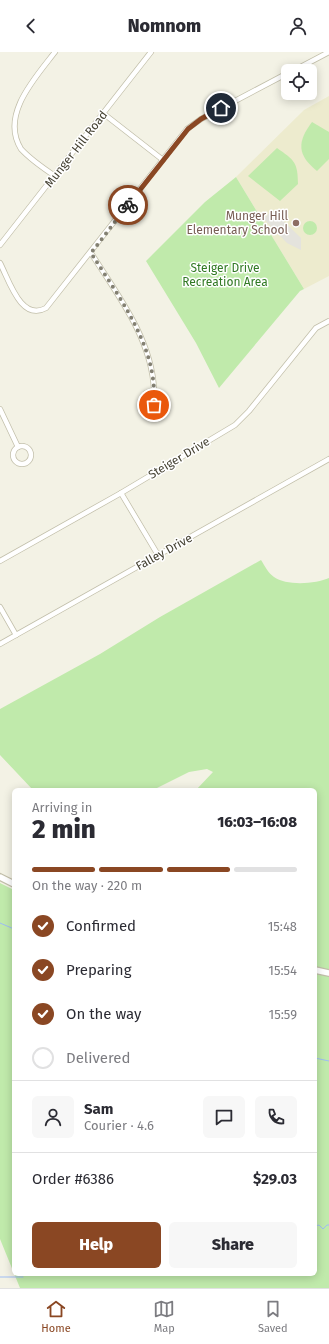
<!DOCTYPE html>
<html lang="en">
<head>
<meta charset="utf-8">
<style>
	body { margin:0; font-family:"Fira Sans",sans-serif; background:#f7f7f7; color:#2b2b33; height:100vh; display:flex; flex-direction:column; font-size:15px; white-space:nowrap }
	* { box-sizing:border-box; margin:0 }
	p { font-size:13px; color:#7c7c81 }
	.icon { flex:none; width:22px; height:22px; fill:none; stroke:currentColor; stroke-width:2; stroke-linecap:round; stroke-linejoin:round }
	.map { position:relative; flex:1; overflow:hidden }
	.drawer { position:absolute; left:12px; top:736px; width:305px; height:488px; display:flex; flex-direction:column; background:#fff; border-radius:6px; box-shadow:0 2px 10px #0003 }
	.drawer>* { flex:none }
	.buttons { position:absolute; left:281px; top:12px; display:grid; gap:8px }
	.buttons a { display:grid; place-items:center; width:36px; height:36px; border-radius:6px; background:#fff; box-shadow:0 2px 10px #0003; font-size:20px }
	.pin { position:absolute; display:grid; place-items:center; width:34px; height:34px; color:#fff; margin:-17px; border:2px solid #fff; border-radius:50%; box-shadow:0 1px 4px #0007 }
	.courier { position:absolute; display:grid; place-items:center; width:40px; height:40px; margin:-20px; border:3px solid #8a4723; border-radius:50%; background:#fff; color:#222; box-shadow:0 1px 5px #0007 }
	.summary em { font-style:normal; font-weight:800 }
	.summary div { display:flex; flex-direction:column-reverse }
	.summary { display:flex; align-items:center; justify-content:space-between; height:68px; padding:0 20px }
	h1 { font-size:26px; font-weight:800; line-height:30px }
	.bar { display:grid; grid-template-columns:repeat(4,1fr); gap:6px 4px; align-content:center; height:48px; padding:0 20px }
	.bar i { height:5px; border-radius:3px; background:#e1e1e2 }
	.bar .on { background:#8a4723 }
	.bar p { grid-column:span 4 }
	.line { display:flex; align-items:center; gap:10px; padding:0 20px; border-top:1px solid #e1e1e2 }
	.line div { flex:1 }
	.round { display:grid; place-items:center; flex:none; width:42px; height:42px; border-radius:6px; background:#f7f7f7 }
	ol { padding:0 20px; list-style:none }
	li { display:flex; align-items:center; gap:12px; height:44px }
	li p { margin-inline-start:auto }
	li .icon { padding:4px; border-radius:50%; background:#8a4723; color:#fff; stroke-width:4 }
	li:last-child { color:#7c7c81 }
	li i { width:22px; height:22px; border:2px solid #e1e1e2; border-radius:50% }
	.button { display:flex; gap:8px; margin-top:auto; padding:8px 20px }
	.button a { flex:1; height:46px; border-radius:6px; background:#8a4723; color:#fff; font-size:16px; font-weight:800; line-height:46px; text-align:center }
	.button a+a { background:#f7f7f7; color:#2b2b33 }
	header { display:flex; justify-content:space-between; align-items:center; height:52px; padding:0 20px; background:#fff; font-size:18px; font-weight:800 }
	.dock { display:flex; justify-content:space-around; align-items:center; height:56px; border-top:1px solid #e1e1e2; background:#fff; font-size:11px; color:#7c7c81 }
	.dock a { display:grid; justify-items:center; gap:2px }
	.dock .on { color:#8a4723 }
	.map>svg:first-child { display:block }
	.education { fill:#edebce }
	.green { fill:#c0eaab }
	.parking { fill:#e4e3dd }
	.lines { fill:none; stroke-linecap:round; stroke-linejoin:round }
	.stream { stroke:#9ebdf4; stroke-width:1 }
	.minor-casing { stroke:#c2bfaa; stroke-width:6 }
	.tertiary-casing { stroke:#c2bfaa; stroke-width:8 }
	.minor { stroke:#fff; stroke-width:4.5 }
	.tertiary { stroke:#fff; stroke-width:5.5 }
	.done { stroke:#838072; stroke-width:4; stroke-dasharray:0 7.2 }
	.route { stroke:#8a4723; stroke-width:5 }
	.education-dot { fill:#8d6e63; stroke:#fff; stroke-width:1.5 }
	.labels { text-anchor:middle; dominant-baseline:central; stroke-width:3; stroke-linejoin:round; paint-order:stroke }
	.street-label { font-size:12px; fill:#464334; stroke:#fff }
	.education-label { font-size:12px; fill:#785e54; stroke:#fff; text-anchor:end }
	.park-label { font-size:12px; fill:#327a25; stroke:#fff }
</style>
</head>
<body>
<header><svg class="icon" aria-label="back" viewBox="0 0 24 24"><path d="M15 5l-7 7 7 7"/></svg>Nomnom<svg class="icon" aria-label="person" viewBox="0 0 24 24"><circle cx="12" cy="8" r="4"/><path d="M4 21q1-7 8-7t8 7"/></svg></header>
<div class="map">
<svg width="329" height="1236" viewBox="0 0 329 1236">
	<rect width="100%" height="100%" fill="#f3f2e5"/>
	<!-- education -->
	<polygon class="education" points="329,44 329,224 304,237 236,125 304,58"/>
	<!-- green -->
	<g class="green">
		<path d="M312 70 329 80V107L317 119C297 103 297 90 312 70Z"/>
		<path d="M277 96C294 108 298 110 298 132L280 149 248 124Z"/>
		<polygon points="236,125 304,237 300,239 219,336 196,291 146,209 205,150"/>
		<circle cx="310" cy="176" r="7"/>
		<path d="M261 508C265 514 268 521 274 525 286 534 316 532 329 526V1236H20L0 1187V831L14 838V1222H315V738H196L213 720 207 717 189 720 153 738H33L0 703V657L100 602 160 565Z"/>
	</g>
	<!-- parking -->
	<polygon class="parking" points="272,158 301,186 301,198 287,191 264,167"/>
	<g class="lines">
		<!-- stream -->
		<g class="stream">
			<polyline points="0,871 14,877"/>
			<polyline points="315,1006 329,1009"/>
			<polyline points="315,1174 319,1173 323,1177 327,1173 329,1173"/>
			<polyline points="0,1225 23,1225"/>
		</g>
		<!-- minor casing -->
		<g class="minor-casing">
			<g id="minor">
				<polyline points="293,19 329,0"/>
				<polyline points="104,62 163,108"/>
				<path d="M55 124C43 116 31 108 21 97 0 63 35 26 55 0"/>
				<polyline points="0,193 151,0"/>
				<path d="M91 201C117 242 152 287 154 338L146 341 145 347 147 351 152 353 158 350 160 346 159 341 154 338"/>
				<path d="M0 211C9 228 21 270 46 256L187 77 201 67 288 21"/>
				<polyline points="0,357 18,395"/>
				<circle cx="22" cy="403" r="9"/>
				<polyline points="121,441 158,503"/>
				<polyline points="0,509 121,441 235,373 249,359 316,276 329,269"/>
				<polyline points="0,555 16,583"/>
				<polyline points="0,592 329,407"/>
			</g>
		</g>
		<!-- tertiary casing -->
		<g class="tertiary-casing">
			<g id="tertiary">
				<polyline points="0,825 14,832"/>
				<polyline points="315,918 329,921"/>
			</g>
		</g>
		<!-- minor -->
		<use href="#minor" class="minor"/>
		<!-- tertiary -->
		<use href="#tertiary" class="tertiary"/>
	</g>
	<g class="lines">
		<!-- done -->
		<path class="done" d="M128 153 91 201C117 242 152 288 154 338L160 343 159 349 154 353"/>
		<!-- route -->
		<polyline class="route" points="128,153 188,77 201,67 221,56"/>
	</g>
	<!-- markers -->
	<circle class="education-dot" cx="296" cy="171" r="4"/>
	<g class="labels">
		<!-- street labels -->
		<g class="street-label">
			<text transform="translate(76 97) rotate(-52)">Munger Hill Road</text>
			<text transform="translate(179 406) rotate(-31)">Steiger Drive</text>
			<text transform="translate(164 500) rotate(-29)">Falley Drive</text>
		</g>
		<!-- education labels -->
		<g class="education-label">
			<text x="288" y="164">Munger Hill<tspan x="288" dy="14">Elementary School</tspan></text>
		</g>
		<!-- park labels -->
		<g class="park-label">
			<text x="225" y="216">Steiger Drive<tspan x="225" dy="14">Recreation Area</tspan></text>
		</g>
	</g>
</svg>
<div class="buttons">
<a><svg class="icon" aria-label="locate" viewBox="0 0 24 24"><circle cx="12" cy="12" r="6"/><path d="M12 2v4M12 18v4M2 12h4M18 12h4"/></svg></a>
</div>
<div class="pin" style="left:154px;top:353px;background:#ea580c"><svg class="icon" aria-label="bag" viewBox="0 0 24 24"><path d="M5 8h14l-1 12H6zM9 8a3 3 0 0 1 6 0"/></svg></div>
<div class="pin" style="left:221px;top:56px;background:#1f2937"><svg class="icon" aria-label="home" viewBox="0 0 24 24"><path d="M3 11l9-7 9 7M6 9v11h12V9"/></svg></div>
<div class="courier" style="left:128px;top:153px"><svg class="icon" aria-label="bike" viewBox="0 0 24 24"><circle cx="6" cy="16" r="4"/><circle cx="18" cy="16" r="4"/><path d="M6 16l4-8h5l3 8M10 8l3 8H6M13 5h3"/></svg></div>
<section class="drawer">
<div class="summary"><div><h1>2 min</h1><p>Arriving in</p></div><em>16:03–16:08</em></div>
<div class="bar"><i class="on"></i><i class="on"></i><i class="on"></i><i></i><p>On the way · 220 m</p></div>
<ol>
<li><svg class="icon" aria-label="check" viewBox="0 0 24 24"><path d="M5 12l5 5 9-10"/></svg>Confirmed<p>15:48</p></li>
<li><svg class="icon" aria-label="check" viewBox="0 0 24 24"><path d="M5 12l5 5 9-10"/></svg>Preparing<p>15:54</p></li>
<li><svg class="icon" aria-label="check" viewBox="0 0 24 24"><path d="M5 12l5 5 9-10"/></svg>On the way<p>15:59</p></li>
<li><i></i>Delivered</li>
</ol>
<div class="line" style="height:72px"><a class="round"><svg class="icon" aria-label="person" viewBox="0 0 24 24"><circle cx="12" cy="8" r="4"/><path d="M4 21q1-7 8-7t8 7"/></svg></a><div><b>Sam</b><p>Courier · 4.6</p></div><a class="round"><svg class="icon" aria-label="chat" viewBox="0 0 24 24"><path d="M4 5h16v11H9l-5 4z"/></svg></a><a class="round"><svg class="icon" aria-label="phone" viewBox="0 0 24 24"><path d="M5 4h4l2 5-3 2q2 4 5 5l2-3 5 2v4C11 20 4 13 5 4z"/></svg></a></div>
<div class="line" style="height:52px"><div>Order #6386</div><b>$29.03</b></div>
<div class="button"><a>Help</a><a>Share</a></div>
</section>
</div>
<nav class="dock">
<a class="on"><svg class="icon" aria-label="home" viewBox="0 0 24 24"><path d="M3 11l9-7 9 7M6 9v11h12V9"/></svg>Home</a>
<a><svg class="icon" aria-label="map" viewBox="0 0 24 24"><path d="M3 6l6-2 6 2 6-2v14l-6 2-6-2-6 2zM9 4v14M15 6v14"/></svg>Map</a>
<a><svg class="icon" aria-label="saved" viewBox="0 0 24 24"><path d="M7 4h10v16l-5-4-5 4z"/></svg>Saved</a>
</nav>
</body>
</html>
